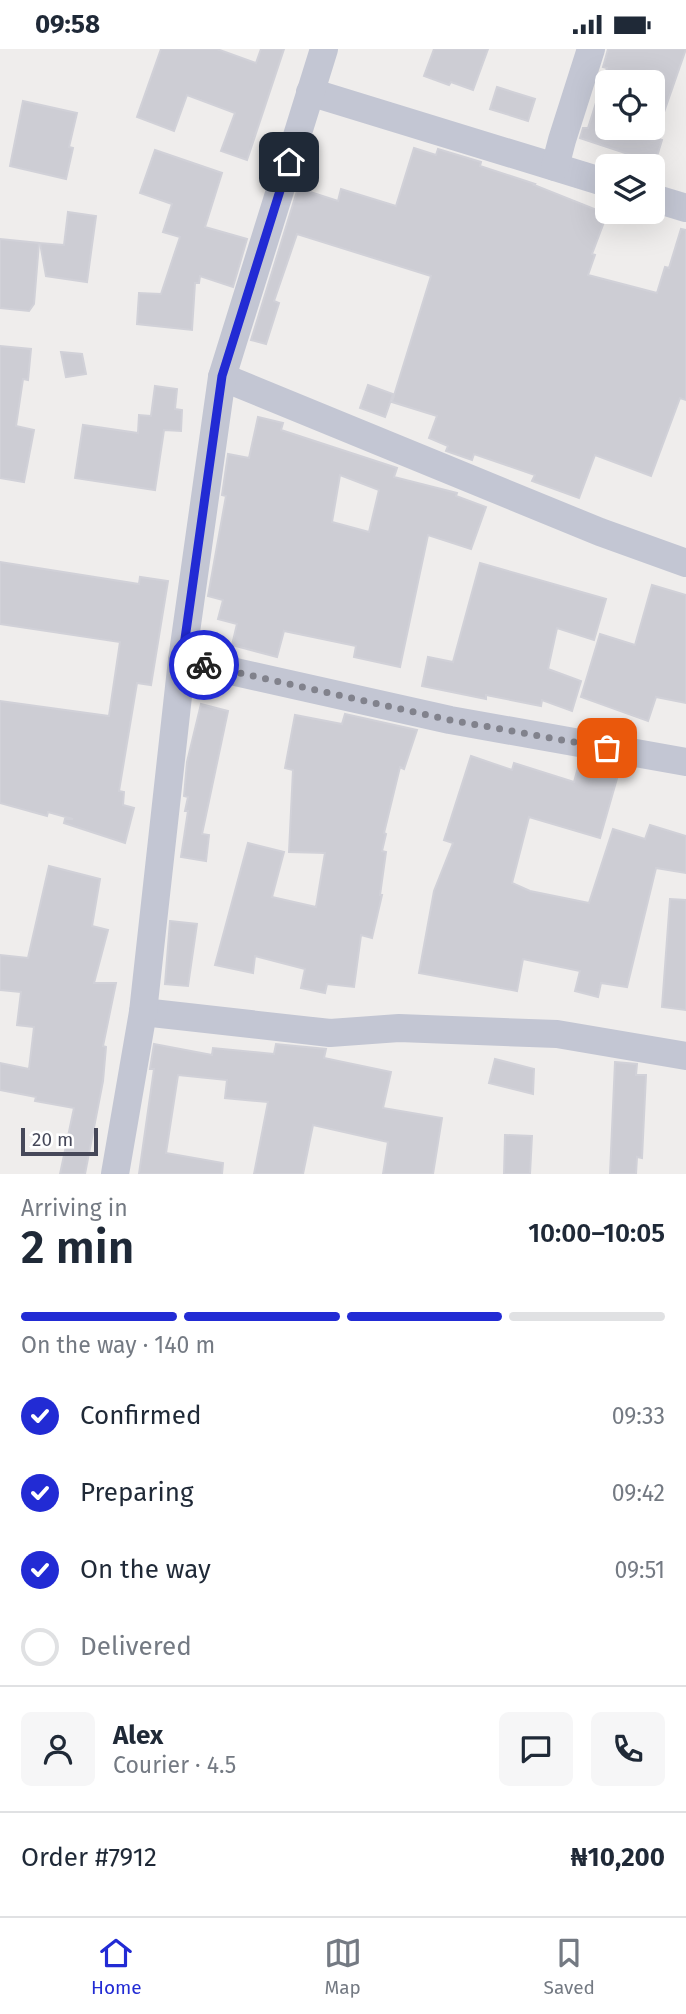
<!DOCTYPE html>
<html lang="en">
<head>
<meta charset="utf-8">
<style>
	body { margin:0; font-family:"Fira Sans",sans-serif; background:#f6f6f7; color:#1f2937; height:100vh; display:flex; flex-direction:column; font-size:26px; white-space:nowrap }
	* { box-sizing:border-box; margin:0 }
	p { font-size:23px; color:#747a83 }
	.icon { flex:none; width:38px; height:38px; fill:none; stroke:currentColor; stroke-width:2; stroke-linecap:round; stroke-linejoin:round }
	.map { position:relative; height:1125px; overflow:hidden }
	.details { display:flex; flex-direction:column; background:#fff; flex:1 }
	.details>* { flex:none }
	.buttons { position:absolute; left:595px; top:21px; display:grid; gap:14px }
	.buttons a { display:grid; place-items:center; width:70px; height:70px; border-radius:10px; background:#fff; box-shadow:0 7px 28px #0002; font-size:35px }
	.scale { position:absolute; left:21px; bottom:18px; width:77px; box-sizing:border-box; padding-left:7px; border:4px solid #464859; border-top:0; font-size:19px; line-height:24px; white-space:nowrap; color:#464859; -webkit-text-stroke:5px #fff; paint-order:stroke }
	.pin { position:absolute; display:grid; place-items:center; width:60px; height:60px; color:#fff; margin:-30px; border-radius:14px; box-shadow:0 4px 10px #0006 }
	.courier { position:absolute; display:grid; place-items:center; width:70px; height:70px; margin:-35px; border:5px solid #222bd4; border-radius:50%; background:#fff; color:#222; box-shadow:0 2px 9px #0007 }
	.head em { font-style:normal; font-weight:600 }
	.head div { display:flex; flex-direction:column-reverse }
	.head { display:flex; align-items:center; justify-content:space-between; height:119px; padding:0 21px }
	h1 { font-size:46px; font-weight:600; line-height:52px }
	.bar { display:grid; grid-template-columns:repeat(4,1fr); gap:10px 7px; align-content:center; height:84px; padding:0 21px }
	.bar i { height:9px; border-radius:5px; background:#e0e1e3 }
	.bar .active { background:#222bd4 }
	.bar p { grid-column:span 4 }
	.line { display:flex; align-items:center; gap:18px; padding:0 21px; border-top:2px solid #e0e1e3 }
	.line div { flex:1 }
	.round { display:grid; place-items:center; flex:none; width:74px; height:74px; border-radius:10px; background:#f6f6f7 }
	ol { padding:0 21px; list-style:none }
	li { display:flex; align-items:center; gap:21px; height:77px }
	li p { margin-inline-start:auto }
	li .icon { padding:7px; border-radius:50%; background:#222bd4; color:#fff; stroke-width:4 }
	li:last-child { color:#747a83 }
	li i { width:38px; height:38px; border:4px solid #e0e1e3; border-radius:50% }
	.status { display:flex; justify-content:space-between; align-items:center; height:49px; padding:0 35px; background:#fff; direction:ltr }
	.status svg { height:19px; fill:currentColor }
	.tab-bar { display:flex; justify-content:space-around; align-items:center; height:98px; border-top:2px solid #e0e1e3; background:#fff; font-size:19px; color:#747a83 }
	.tab-bar a { display:grid; justify-items:center; gap:4px }
	.tab-bar .active { color:#222bd4 }
	.map>svg:first-child { display:block }
	.building { fill:#cdcdd4; stroke:#d1d1d8; stroke-width:2; fill-rule:evenodd }
	.lines { fill:none; stroke-linecap:round; stroke-linejoin:round }
	.street { stroke:#c3c6d3; stroke-width:28 }
	.done { stroke:#81828c; stroke-width:7; stroke-dasharray:0 12.6 }
	.route { stroke:#222bd4; stroke-width:9 }
</style>
</head>
<body>
<div class="status"><b>09:58</b><svg viewBox="0 0 49 12"><path d="M0 12V9h3v3zM5 12V6h3v6zM10 12V3h3v9zM15 12V0h3v12zM26 1h20v11H26zM47 4h2v5h-2z"/></svg></div>
<div class="map">
<svg width="686" height="1125" viewBox="0 0 686 1125">
	<rect width="100%" height="100%" fill="#efedec"/>
	<!-- building -->
	<g class="building">
		<polygon points="161,0 217,0 256,14 261,0 284,0 247,111 221,102 235,64 187,46 174,82 137,68"/>
		<polygon points="434,0 488,0 473,41 451,33 449,36 424,27"/>
		<path d="M608 0H686L655 89 662 91 655 114 580 89 583 79H588L607 19 603 18ZM606 33H653V79H607Z"/>
		<polygon points="497,38 535,50 528,72 490,60"/>
		<polygon points="23,52 77,64 69,98 73,99 66,130 10,117"/>
		<polygon points="414,99 436,106 438,100 481,113 480,117 535,135 534,136 607,165 592,205 595,206 588,226 657,244 665,218 669,219 681,180 686,181 686,351 680,349 651,427 595,406 579,449 532,432 535,426 474,405 472,411 452,404 446,402 448,397 429,389 437,367 392,353 431,227 297,185 274,252 279,254 266,295 251,291 298,139 338,152 341,140 396,157"/>
		<polygon points="155,101 222,124 205,178 247,190 233,238 200,227 199,234 195,234 192,281 137,275 139,244 161,245 180,188 163,183 172,155 140,144"/>
		<polygon points="68,163 96,167 87,233 46,227 40,194 64,196"/>
		<polygon points="0,190 39,194 34,255 29,262 0,259"/>
		<polygon points="0,297 31,300 28,331 23,330 16,377 34,381 24,433 0,429"/>
		<polygon points="61,303 82,305 86,325 66,328"/>
		<polygon points="368,336 393,345 385,368 360,359"/>
		<polygon points="155,337 177,340 175,360 182,361 181,382 164,381 155,441 75,429 83,376 138,384 139,366 151,367"/>
		<path d="M258 368 283 374 281 381 397 419 394 428 457 444 456 447 486 458 471 500 428 486 400 618 354 608 356 597 284 582 277 608 232 596 237 575 218 570 223 551 208 547 226 447 222 446 228 405 249 409ZM340 426 379 441 369 483 332 473Z"/>
		<polygon points="0,513 139,535 140,528 168,532 151,636 137,634 119,742 124,743 123,756 134,759 125,794 64,774 65,770 73,770 48,763 47,767 0,754 0,652 109,667 120,593 0,575"/>
		<polygon points="480,514 606,550 594,591 557,579 548,620 581,632 572,662 542,651 541,657 486,646 486,650 422,637 428,608 453,613"/>
		<polygon points="652,536 686,546 686,654 656,648 648,672 581,648 600,585 635,596"/>
		<polygon points="201,655 228,662 202,785 209,786 206,812 181,808 188,762 185,762 188,748 184,747 187,713"/>
		<polygon points="345,665 417,681 404,720 400,718 384,784 386,785 382,802 386,803 380,846 382,846 372,889 361,886 354,938 327,935 325,944 301,939 305,920 255,907 253,924 215,916 248,794 284,803 272,848 316,858 325,804 289,803 293,721 285,719 295,666 342,675"/>
		<polygon points="471,707 512,721 514,714 574,733 579,715 618,726 600,789 529,768 512,834 530,842 589,854 613,780 645,790 650,776 686,787 686,824 656,819 627,938 601,934 598,948 575,942 580,922 523,910 517,942 419,924 434,842 453,794 444,791"/>
		<polygon points="49,817 100,830 92,877 108,881 94,934 116,934 103,997 106,998 103,1032 85,1125 60,1125 74,1059 35,1052 36,1048 0,1041 0,1014 29,1020 34,978 17,976 21,943 0,941 0,906 28,909"/>
		<polygon points="670,850 686,851 686,961 662,958"/>
		<polygon points="170,872 197,875 188,937 165,935"/>
		<polygon points="154,995 212,1006 213,999 274,1005 276,995 326,1000 324,1009 391,1023 383,1059 442,1069 433,1125 383,1125 388,1093 313,1076 303,1125 254,1125 268,1053 225,1049 227,1031 178,1026 166,1104 223,1114 222,1125 139,1125 154,1020 150,1020"/>
		<polygon points="495,1010 534,1020 533,1045 489,1034"/>
		<polygon points="615,1013 637,1015 636,1026 646,1026 642,1109 637,1108 636,1125 610,1125"/>
		<polygon points="505,1086 532,1087 530,1125 504,1125"/>
	</g>
	<g class="lines">
		<!-- street -->
		<g class="street">
			<polyline points="310,43 607,134"/>
			<polyline points="555,118 562,91 591,0"/>
			<polyline points="653,149 686,159"/>
			<polyline points="222,328 600,483 686,514"/>
			<polyline points="182,611 450,671 686,713"/>
			<polyline points="143,963 330,984 399,979 557,985 686,1007"/>
			<polyline points="115,1125 143,963 182,611 222,328 324,0"/>
		</g>
	</g>
	<g class="lines">
		<!-- done -->
		<polyline class="done" points="204,616 450,671 607,699"/>
		<!-- route -->
		<polyline class="route" points="204,616 182,611 222,327 289,113"/>
	</g>
</svg>
<div class="buttons">
<a><svg class="icon" aria-label="locate" viewBox="0 0 24 24"><circle cx="12" cy="12" r="6"/><path d="M12 2v4M12 18v4M2 12h4M18 12h4"/></svg></a>
<a><svg class="icon" aria-label="layers" viewBox="0 0 24 24"><path d="M12 4l9 5-9 5-9-5zM3 14l9 5 9-5"/></svg></a>
</div>
<div class="scale">20 m</div>
<div class="pin" style="left:607px;top:699px;background:#ea580c"><svg class="icon" aria-label="bag" viewBox="0 0 24 24"><path d="M5 8h14l-1 12H6zM9 8a3 3 0 0 1 6 0"/></svg></div>
<div class="pin" style="left:289px;top:113px;background:#1f2937"><svg class="icon" aria-label="home" viewBox="0 0 24 24"><path d="M3 11l9-7 9 7M6 9v11h12V9"/></svg></div>
<div class="courier" style="left:204px;top:616px"><svg class="icon" aria-label="bike" viewBox="0 0 24 24"><circle cx="6" cy="16" r="4"/><circle cx="18" cy="16" r="4"/><path d="M6 16l4-8h5l3 8M10 8l3 8H6M13 5h3"/></svg></div>
</div>
<section class="details">
<div class="head"><div><h1>2 min</h1><p>Arriving in</p></div><em>10:00–10:05</em></div>
<div class="bar"><i class="active"></i><i class="active"></i><i class="active"></i><i></i><p>On the way · 140 m</p></div>
<ol>
<li><svg class="icon" aria-label="check" viewBox="0 0 24 24"><path d="M5 12l5 5 9-10"/></svg>Confirmed<p>09:33</p></li>
<li><svg class="icon" aria-label="check" viewBox="0 0 24 24"><path d="M5 12l5 5 9-10"/></svg>Preparing<p>09:42</p></li>
<li><svg class="icon" aria-label="check" viewBox="0 0 24 24"><path d="M5 12l5 5 9-10"/></svg>On the way<p>09:51</p></li>
<li><i></i>Delivered</li>
</ol>
<div class="line" style="height:126px"><a class="round"><svg class="icon" aria-label="person" viewBox="0 0 24 24"><circle cx="12" cy="8" r="4"/><path d="M4 21q1-7 8-7t8 7"/></svg></a><div><b>Alex</b><p>Courier · 4.5</p></div><a class="round"><svg class="icon" aria-label="chat" viewBox="0 0 24 24"><path d="M4 5h16v11H9l-5 4z"/></svg></a><a class="round"><svg class="icon" aria-label="phone" viewBox="0 0 24 24"><path d="M5 4h4l2 5-3 2q2 4 5 5l2-3 5 2v4C11 20 4 13 5 4z"/></svg></a></div>
<div class="line" style="height:91px"><div>Order #7912</div><b>₦10,200</b></div>
</section>
<nav class="tab-bar">
<a class="active"><svg class="icon" aria-label="home" viewBox="0 0 24 24"><path d="M3 11l9-7 9 7M6 9v11h12V9"/></svg>Home</a>
<a><svg class="icon" aria-label="map" viewBox="0 0 24 24"><path d="M3 6l6-2 6 2 6-2v14l-6 2-6-2-6 2zM9 4v14M15 6v14"/></svg>Map</a>
<a><svg class="icon" aria-label="saved" viewBox="0 0 24 24"><path d="M7 4h10v16l-5-4-5 4z"/></svg>Saved</a>
</nav>
</body>
</html>
